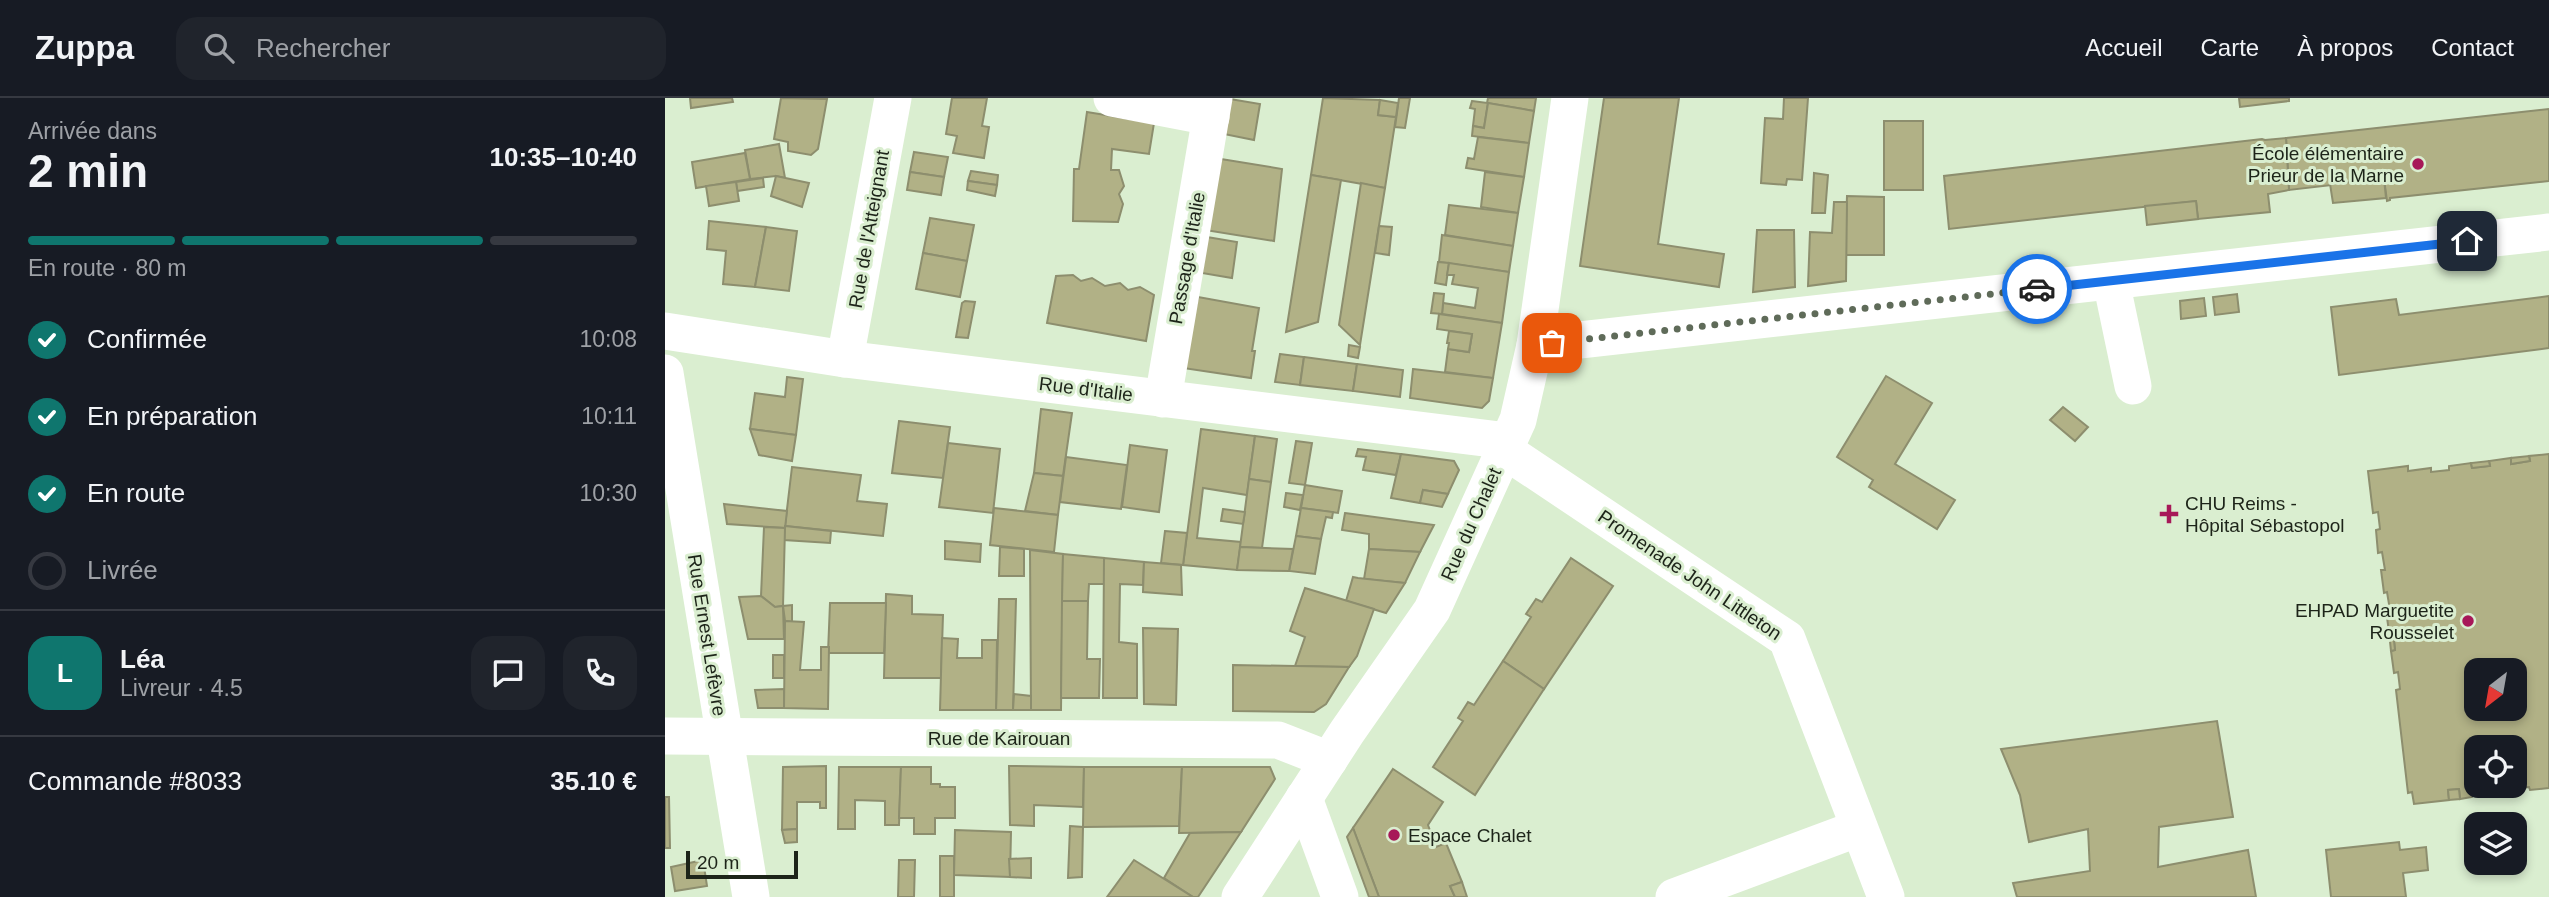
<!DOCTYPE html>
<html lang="fr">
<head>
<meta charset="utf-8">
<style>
	body { margin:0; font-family:Arial,sans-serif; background:#20242c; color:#f1f3f6; height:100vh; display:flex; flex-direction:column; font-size:26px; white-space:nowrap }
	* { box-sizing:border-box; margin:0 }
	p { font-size:23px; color:#9ea1a6 }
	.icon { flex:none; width:38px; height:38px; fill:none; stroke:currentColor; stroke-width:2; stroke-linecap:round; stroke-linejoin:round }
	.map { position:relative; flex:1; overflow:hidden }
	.panel { display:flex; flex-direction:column; background:#171b24; width:665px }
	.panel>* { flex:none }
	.needle { width:46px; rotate:211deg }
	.controls { position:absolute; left:1799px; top:560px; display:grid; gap:14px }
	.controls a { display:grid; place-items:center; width:63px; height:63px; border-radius:14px; background:#171b24; box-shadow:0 4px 10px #0003; font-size:35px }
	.scale { position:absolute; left:21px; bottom:18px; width:112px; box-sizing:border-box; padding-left:7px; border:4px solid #1d2419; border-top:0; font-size:19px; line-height:24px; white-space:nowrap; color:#1d2419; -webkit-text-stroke:5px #daeed0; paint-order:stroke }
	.pin { position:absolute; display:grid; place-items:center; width:60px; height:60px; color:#fff; margin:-30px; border-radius:14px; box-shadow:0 4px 10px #0006 }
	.courier { position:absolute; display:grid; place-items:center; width:70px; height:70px; margin:-35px; border:5px solid #1a73e8; border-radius:50%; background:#fff; color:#222; box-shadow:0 2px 9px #0007 }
	.head em { font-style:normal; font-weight:800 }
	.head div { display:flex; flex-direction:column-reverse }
	.head { display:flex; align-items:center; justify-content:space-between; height:119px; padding:0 28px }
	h1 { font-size:46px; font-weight:800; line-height:52px }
	.bar { display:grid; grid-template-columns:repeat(4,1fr); gap:10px 7px; align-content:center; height:84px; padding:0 28px }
	.bar i { height:9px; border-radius:5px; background:#363941 }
	.bar .on { background:#0f766e }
	.bar p { grid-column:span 4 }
	.line { display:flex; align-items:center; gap:18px; padding:0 28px; border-top:2px solid #363941 }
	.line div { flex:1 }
	.round { display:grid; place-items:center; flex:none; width:74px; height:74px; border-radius:21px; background:#20242c }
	ol { padding:0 28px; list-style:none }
	li { display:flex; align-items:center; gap:21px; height:77px }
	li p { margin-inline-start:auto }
	li .icon { padding:7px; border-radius:50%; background:#0f766e; color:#fff; stroke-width:4 }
	li:last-child { color:#9ea1a6 }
	li i { width:38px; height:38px; border:4px solid #363941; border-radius:50% }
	header { display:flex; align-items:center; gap:42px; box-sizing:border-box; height:98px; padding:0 35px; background:#171b24; border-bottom:2px solid #363941 }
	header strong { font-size:33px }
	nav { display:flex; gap:38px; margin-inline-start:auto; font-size:24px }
	.search { width:490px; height:63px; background:#20242c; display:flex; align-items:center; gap:18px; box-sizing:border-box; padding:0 24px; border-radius:21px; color:#9ea1a6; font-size:26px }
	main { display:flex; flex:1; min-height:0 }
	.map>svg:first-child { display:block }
	.building { fill:#b1b186; stroke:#8d8e6e; stroke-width:2; fill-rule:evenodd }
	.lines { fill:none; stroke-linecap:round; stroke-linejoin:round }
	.minor { stroke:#fff; stroke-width:37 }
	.done { stroke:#5f6b59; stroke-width:7; stroke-dasharray:0 12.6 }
	.route { stroke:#1a73e8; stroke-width:9 }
	.poi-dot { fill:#a71858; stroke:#daeed0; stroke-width:2.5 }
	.labels { text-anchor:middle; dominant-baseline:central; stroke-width:6; stroke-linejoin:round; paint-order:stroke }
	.poi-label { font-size:19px; fill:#1d2419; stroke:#daeed0; text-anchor:end }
	.street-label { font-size:19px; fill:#1d2419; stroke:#daeed0 }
</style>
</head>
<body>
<header>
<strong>Zuppa</strong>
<div class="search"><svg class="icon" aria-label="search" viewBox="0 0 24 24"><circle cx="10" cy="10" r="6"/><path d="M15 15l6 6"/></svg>Rechercher</div>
<nav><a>Accueil</a><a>Carte</a><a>À propos</a><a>Contact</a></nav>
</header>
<main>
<section class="panel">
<div class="head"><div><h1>2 min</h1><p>Arrivée dans</p></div><em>10:35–10:40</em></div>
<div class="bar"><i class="on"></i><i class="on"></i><i class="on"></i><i></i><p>En route · 80 m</p></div>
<ol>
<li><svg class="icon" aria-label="check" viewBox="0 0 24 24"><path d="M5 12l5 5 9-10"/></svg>Confirmée<p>10:08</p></li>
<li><svg class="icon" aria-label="check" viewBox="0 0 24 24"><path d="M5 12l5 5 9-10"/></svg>En préparation<p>10:11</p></li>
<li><svg class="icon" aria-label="check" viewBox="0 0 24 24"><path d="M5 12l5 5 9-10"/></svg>En route<p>10:30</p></li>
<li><i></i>Livrée</li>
</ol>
<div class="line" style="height:126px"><b class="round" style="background:#0f766e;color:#fff">L</b><div><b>Léa</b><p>Livreur · 4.5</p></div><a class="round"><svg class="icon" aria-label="chat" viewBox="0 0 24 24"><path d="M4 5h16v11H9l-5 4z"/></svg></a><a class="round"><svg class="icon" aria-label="phone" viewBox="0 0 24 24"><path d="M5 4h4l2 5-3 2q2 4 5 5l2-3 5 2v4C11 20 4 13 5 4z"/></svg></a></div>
<div class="line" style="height:91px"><div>Commande #8033</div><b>35.10 €</b></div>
</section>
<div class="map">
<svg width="1884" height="799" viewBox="0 0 1884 799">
	<rect width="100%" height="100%" fill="#daeed0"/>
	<!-- building -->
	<g class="building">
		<polygon points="25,0 67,0 68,4 26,10"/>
		<polygon points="116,0 162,1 153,51 146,57 123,53 123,44 109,41"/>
		<polygon points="287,0 322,0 317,28 324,29 319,60 288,55 292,38 281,36"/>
		<polygon points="658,0 715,2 713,17 731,19 720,90 646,77"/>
		<polygon points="734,0 745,0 740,30 730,29"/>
		<polygon points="823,0 871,0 869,13 822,5"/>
		<polygon points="939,0 1014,0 993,146 1059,156 1054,189 915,168"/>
		<polygon points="1119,0 1143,0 1137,82 1122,81 1121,87 1096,85 1100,20 1118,21"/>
		<polygon points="1574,0 1624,0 1624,3 1575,9"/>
		<polygon points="565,1 595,6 589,42 559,36"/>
		<polygon points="715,2 733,5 731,19 713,17"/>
		<polygon points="807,3 823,5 819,30 808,28 810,11 805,10"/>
		<polygon points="823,5 869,13 864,45 807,38 808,28 819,30"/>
		<polygon points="1884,11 1884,83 1725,100 1725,102 1722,103 1719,81 1624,92 1621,40"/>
		<polygon points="422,14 489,25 484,56 447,51 446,72 454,72 459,88 454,96 458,106 453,124 408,123 409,71 414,71"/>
		<rect x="1219" y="23" width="39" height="69"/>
		<polygon points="813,39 864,45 859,79 801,70 803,60 809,61"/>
		<polygon points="1621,40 1624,92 1603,96 1605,114 1533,121 1531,103 1284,131 1279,78 1597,41 1600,42"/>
		<polygon points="114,46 120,80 111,78 85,81 80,52"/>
		<polygon points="249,54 283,59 279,79 245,74"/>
		<polygon points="80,55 85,81 31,90 27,64"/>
		<polygon points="556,61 617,71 609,143 540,132"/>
		<polygon points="306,73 333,77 332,87 303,83"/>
		<polygon points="245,74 279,79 276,97 242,92"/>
		<polygon points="820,74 859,79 853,115 816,109"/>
		<polygon points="1149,75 1163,77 1160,115 1147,115"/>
		<polygon points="646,77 676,82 653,224 621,234"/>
		<polygon points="111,78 144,85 137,109 106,98"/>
		<polygon points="98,80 99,89 72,93 71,84"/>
		<polygon points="1719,81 1721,100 1668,105 1665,86"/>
		<polygon points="303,83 332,87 330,98 302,92"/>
		<polygon points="71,84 74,103 44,108 41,88"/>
		<polygon points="696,85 720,90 695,247 674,227"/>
		<polygon points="1182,98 1219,99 1219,157 1180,157"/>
		<polygon points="1531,103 1533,121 1482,127 1480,108"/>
		<polygon points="1169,104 1182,104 1181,183 1143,188 1145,134 1167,135"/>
		<polygon points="784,107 853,115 848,148 780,137"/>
		<polygon points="265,120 309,127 302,163 258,155"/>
		<polygon points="44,123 101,129 90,189 58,186 61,153 42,151"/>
		<polygon points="714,128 727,129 724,157 710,155"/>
		<polygon points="101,129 132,133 124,193 90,189"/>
		<polygon points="1092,132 1129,132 1130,189 1088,194"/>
		<polygon points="777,137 848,148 844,174 774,164"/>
		<polygon points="542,139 572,144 567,180 537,175"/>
		<polygon points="258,155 302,163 295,199 251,191"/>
		<polygon points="773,164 784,165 781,187 770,185"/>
		<polygon points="784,165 844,174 837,225 777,216 778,205 810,210 813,190 787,186 789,177 782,177"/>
		<polygon points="408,177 416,183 427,180 440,188 455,185 463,192 475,189 489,197 481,243 382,225 391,178"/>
		<polygon points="769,195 779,196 777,216 766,215"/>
		<polygon points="1572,196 1574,214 1550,217 1548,199"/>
		<polygon points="1884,198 1884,250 1674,277 1666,209 1731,201 1734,217"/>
		<polygon points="533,199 594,210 587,253 590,253 586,280 518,270"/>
		<polygon points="1539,200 1541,218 1516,221 1515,203"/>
		<polygon points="300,203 310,204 303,240 291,239 297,205"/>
		<polygon points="774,216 837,225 828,280 780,274 783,251 804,254 807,236 772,231"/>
		<polygon points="784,233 807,236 804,254 783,251 784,245 782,245"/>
		<polygon points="684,247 695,249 693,260 683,258"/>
		<polygon points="615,256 639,259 635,287 610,284"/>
		<polygon points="639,259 692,266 688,293 635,287"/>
		<polygon points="692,266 738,272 735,299 688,293"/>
		<polygon points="748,271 828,280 824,303 817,310 745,300"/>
		<polygon points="1221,278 1267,305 1230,366 1290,402 1272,431 1204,389 1208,382 1172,359"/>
		<polygon points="122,279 138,281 131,337 85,331 90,295 120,299"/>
		<polygon points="1398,309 1423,329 1410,343 1385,322"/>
		<polygon points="376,311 407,315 398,378 369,375"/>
		<polygon points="234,323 285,329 278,380 227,375"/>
		<polygon points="85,331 131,337 127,363 94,357"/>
		<polygon points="536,331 590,338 582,397 538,390 532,440 576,444 572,472 518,467"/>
		<polygon points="590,338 612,341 606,384 584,381"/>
		<polygon points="631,343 647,345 640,387 624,385"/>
		<polygon points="283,345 335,351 328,415 274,409"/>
		<polygon points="465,347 502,352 494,414 457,409"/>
		<polygon points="693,351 736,356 731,377 698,372 701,359 691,358"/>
		<polygon points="736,356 789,363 794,372 783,396 758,392 755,405 726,400"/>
		<path d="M1884 356V690L1865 692 1864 689 1847 690V694L1825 697 1824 694 1807 695V699L1795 701 1794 691 1783 692 1784 702 1749 706 1747 694 1743 695 1731 592 1735 591 1733 574 1729 575 1726 553 1730 552 1728 534H1724L1721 512H1725L1722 494 1719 495 1716 472H1720L1717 454 1713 455 1711 432 1715 431 1713 414 1708 415 1703 373 1743 368V373L1766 370V374L1784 372V368L1806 365 1807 370 1825 368 1824 363 1846 360V366L1865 363 1864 358ZM1811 572H1850V611H1811ZM1811 649H1850V688H1811Z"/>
		<polygon points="1864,358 1865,363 1846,366 1846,360"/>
		<polygon points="401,359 462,367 456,411 395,404"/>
		<polygon points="1824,363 1825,368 1807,370 1806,365"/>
		<polygon points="127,369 196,377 192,403 222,406 218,438 120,428"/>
		<polygon points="369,375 398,378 393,417 360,413"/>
		<polygon points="584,381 606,384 597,450 575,449"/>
		<polygon points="640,387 677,393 673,415 636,410"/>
		<polygon points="758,392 783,396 777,409 755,405"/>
		<polygon points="621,395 638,397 635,412 619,409"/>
		<polygon points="59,406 122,413 120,430 62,426"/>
		<polygon points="329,410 393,417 389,454 325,447"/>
		<polygon points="636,410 668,414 667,420 661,419 656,441 631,438"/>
		<polygon points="558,411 580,414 578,426 556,423"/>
		<polygon points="680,415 769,427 755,454 704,451 704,436 677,432"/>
		<polygon points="120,428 166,433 165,445 119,442"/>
		<polygon points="99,429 120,430 118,508 110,509 96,498"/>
		<polygon points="500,433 522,435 518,467 496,465"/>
		<polygon points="631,438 656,441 650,476 624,473"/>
		<polygon points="280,443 316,446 315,464 280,461"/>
		<polygon points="335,449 359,451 359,478 334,478"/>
		<polygon points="575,449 628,451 624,473 572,472"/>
		<polygon points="704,451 755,454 740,485 699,481"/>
		<polygon points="365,452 398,456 396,612 366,612"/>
		<polygon points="398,456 439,460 439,486 424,486 423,503 397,503"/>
		<polygon points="439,460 479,464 478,487 455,486 454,544 472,546 472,600 438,600"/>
		<polygon points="906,460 948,488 879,591 838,563 866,519 861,516 871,501 877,504"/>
		<polygon points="479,464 516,467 517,497 478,494"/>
		<polygon points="688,479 693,480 740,485 721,515 681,503"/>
		<polygon points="640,490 709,511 692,558 684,569 630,568 640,539 625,533"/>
		<polygon points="221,496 247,498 247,516 278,517 276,580 219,580"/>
		<polygon points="96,498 110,509 118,508 119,541 83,541 74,499"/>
		<polygon points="334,501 351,501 348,612 331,612"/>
		<polygon points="397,503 423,503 422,561 435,561 434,600 396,600"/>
		<polygon points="165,505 221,505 219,555 163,555"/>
		<polygon points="127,507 127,524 120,523 118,508"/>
		<polygon points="120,523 139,524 135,572 156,572 156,549 164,549 163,611 119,610"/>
		<polygon points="478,530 513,531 511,607 479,606"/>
		<polygon points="1724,534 1728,534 1730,552 1726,553"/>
		<polygon points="277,540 293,541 292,560 317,560 317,542 332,542 331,612 275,612"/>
		<rect x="108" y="557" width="11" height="23"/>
		<polygon points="838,563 879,591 810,697 768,669 798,623 793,620 803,604 809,607"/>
		<polygon points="568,567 630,568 684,569 661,606 649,614 568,613"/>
		<polygon points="119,591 119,610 93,610 90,592"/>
		<polygon points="349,596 366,598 366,612 348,612"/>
		<polygon points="1552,623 1568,719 1494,729 1493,769 1583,752 1591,799 1352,799 1348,785 1425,773 1423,731 1364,744 1355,697 1336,651"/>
		<polygon points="161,668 161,710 155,710 155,704 132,704 132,731 117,732 118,669"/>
		<polygon points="344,668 419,669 418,709 369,707 369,728 345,727"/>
		<polygon points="174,669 236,669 234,727 220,727 220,703 190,702 190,731 173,731"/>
		<polygon points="236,669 266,669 266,686 275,686 275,689 290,689 290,720 270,720 270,736 249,736 249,720 234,720"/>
		<polygon points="419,669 517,669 514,728 418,729"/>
		<polygon points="517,669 605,669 610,681 576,734 514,735"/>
		<polygon points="728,671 778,704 763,727 771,749 781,745 797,784 785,788 790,799 714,799 688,730"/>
		<polygon points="1794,691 1795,701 1784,702 1783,692"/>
		<polygon points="0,699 4,699 5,750 0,750"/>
		<polygon points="405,728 418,729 417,779 403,780"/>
		<polygon points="688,730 714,799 704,799 682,739"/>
		<polygon points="132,731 132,744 120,745 117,732"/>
		<polygon points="290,732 346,734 345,779 289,777"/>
		<polygon points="576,734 533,799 528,799 499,780 525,735"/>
		<polygon points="1734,744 1735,752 1761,749 1763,772 1738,775 1741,799 1666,799 1661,752"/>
		<rect x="275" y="758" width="14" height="41"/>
		<polygon points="366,760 366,780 345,779 344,761"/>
		<polygon points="38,762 42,788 10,793 6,769"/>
		<polygon points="234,762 250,762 249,799 233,799"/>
		<polygon points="469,762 528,799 442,799"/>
		<polygon points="797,784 802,799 790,799 785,788"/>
	</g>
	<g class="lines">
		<!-- minor -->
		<g class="minor">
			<polyline points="447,0 546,19"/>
			<polyline points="1446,183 1468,288"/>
			<polyline points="0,233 180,261 843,343"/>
			<polyline points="870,247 1884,134"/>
			<polyline points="180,261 228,0"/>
			<polyline points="0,275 86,799"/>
			<polyline points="498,301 549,0"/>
			<polyline points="839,352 1122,541 1221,799"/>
			<polyline points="0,638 613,642 664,662"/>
			<polyline points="639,700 675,799"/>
			<polyline points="575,799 682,634 767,512 853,322 870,247 905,0"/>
			<polyline points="1009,799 1194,730"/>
		</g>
	</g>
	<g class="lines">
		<!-- done -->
		<polyline class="done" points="887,245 1372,191"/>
		<!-- route -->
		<polyline class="route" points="1372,191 1802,143"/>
	</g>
	<!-- markers -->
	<g class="poi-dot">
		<circle cx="1753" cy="66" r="7"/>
		<path d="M1500.5 405.5h7v7h7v7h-7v7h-7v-7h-7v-7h7z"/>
		<circle cx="1803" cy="523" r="7"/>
		<circle cx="729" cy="737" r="7"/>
	</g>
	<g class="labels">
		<!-- poi labels -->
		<g class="poi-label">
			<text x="1739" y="55">École élémentaire<tspan x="1739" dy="22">Prieur de la Marne</tspan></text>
			<text x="1520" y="405" text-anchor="start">CHU Reims -<tspan x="1520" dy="22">Hôpital Sébastopol</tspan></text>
			<text x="1789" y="512">EHPAD Marguetite<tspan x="1789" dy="22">Rousselet</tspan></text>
			<text x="743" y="737" text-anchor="start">Espace Chalet</text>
		</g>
		<!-- street labels -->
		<g class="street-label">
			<text transform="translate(204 131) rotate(-80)">Rue de l'Atteignant</text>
			<text transform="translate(522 160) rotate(-80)">Passage d'Italie</text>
			<text transform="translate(421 291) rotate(7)">Rue d'Italie</text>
			<text transform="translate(806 426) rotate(-66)">Rue du Chalet</text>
			<text transform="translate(1025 477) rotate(34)">Promenade John Littleton</text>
			<text transform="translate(42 537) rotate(81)">Rue Ernest Lefèvre</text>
			<text x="334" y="640">Rue de Kairouan</text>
		</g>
	</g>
</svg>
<div class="controls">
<a><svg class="needle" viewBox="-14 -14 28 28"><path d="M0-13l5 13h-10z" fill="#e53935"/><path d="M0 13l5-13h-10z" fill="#9ea1a6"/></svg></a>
<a><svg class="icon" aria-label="locate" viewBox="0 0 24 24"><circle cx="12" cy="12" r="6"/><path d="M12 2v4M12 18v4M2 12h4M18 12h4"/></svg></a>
<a><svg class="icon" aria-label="layers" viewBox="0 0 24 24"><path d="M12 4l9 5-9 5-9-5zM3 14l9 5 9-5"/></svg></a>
</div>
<div class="scale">20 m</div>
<div class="pin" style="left:887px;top:245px;background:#ea580c"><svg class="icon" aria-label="bag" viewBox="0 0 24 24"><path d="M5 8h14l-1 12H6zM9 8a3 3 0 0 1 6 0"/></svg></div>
<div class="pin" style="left:1802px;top:143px;background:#1f2937"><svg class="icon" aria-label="home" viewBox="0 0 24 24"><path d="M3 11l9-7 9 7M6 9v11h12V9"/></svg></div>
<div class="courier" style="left:1372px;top:191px"><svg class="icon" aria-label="car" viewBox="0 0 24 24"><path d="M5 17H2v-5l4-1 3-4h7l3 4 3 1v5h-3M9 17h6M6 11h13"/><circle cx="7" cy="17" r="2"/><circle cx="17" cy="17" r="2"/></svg></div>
</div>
</main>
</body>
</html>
